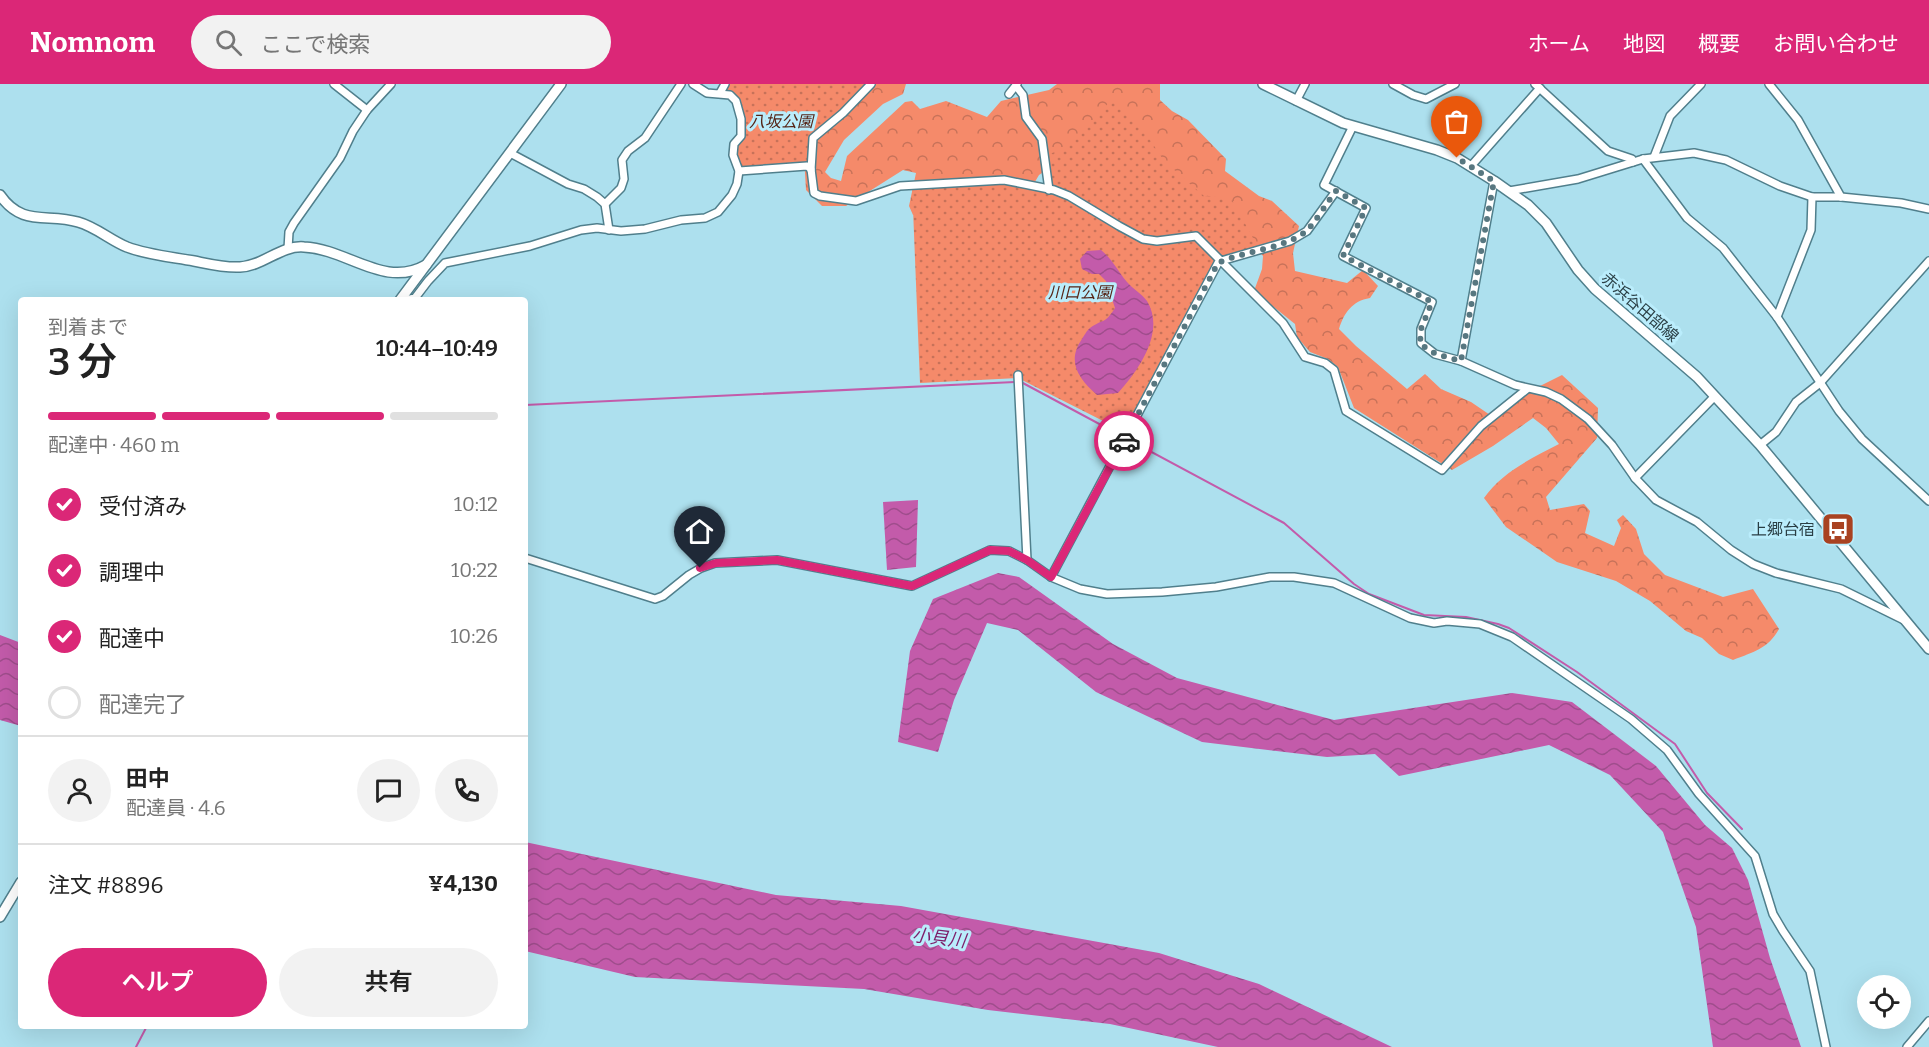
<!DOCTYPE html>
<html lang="ja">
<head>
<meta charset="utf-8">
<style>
	body { margin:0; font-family:Bitter,"Noto Sans JP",serif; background:#f2f2f2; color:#222; height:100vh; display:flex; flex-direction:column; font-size:22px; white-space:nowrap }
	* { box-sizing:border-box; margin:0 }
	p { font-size:20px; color:#767676 }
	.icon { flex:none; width:33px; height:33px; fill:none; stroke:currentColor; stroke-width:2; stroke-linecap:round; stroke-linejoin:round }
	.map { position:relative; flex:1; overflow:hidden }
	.drawer { position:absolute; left:18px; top:213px; width:510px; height:732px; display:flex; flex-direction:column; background:#fff; border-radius:6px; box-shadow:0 6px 24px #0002 }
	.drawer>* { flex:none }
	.tools { position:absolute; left:1857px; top:891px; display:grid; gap:12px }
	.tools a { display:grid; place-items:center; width:54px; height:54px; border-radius:50%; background:#fff; box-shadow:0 6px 24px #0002; font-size:30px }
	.pin { position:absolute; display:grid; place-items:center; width:51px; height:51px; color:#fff; margin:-62px -26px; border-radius:50% 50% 50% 0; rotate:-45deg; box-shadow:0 0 6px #0007 }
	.pin .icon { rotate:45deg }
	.courier { position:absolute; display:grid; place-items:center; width:60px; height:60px; margin:-30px; border:4px solid #db2777; border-radius:50%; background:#fff; color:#222; box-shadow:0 2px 8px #0007 }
	.headline em { font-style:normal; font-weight:600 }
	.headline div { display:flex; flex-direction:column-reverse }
	.headline { display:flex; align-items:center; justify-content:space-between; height:102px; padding:0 30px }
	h1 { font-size:39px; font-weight:600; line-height:45px }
	.bar { display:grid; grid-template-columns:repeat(4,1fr); gap:9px 6px; align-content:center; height:72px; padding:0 30px }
	.bar i { height:8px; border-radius:4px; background:#e0e0e0 }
	.bar .selected { background:#db2777 }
	.bar p { grid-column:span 4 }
	.line { display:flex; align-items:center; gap:15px; padding:0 30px; border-top:2px solid #e0e0e0 }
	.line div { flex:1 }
	.round { display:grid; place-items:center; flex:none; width:63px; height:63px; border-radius:32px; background:#f2f2f2 }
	ol { padding:0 30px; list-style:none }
	li { display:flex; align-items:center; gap:18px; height:66px }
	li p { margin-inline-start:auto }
	li .icon { padding:6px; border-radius:50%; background:#db2777; color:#fff; stroke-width:4 }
	li:last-child { color:#767676 }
	li i { width:33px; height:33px; border:3px solid #e0e0e0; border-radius:50% }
	.action { display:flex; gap:12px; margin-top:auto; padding:12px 30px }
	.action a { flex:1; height:69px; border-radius:36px; background:#db2777; color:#fff; font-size:24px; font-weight:600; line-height:69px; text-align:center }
	.action a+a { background:#f2f2f2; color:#222 }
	header { display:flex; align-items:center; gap:36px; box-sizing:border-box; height:84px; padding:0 30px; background:#db2777; color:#fff }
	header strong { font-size:28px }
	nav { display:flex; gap:33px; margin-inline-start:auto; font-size:21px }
	.search { width:420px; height:54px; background:#f2f2f2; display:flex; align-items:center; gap:15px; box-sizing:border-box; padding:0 21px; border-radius:33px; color:#767676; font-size:22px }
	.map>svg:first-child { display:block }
	.forest { fill:url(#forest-crowns) }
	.park { fill:url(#park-dots) }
	.water { fill:url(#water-waves) }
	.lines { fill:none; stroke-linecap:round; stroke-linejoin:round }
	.stream { stroke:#c35baa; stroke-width:2 }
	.street-casing { stroke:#507f8c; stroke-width:10 }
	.secondary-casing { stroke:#507f8c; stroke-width:12 }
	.street { stroke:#fff; stroke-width:7 }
	.secondary { stroke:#fff; stroke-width:9 }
	.done { stroke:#587780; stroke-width:6; stroke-dasharray:0 10.8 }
	.route { stroke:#db2777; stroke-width:8 }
	.labels { text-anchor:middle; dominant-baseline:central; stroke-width:6; stroke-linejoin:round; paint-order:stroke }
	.park-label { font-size:16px; font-style:italic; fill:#562517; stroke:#baedfc }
	.street-label { font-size:16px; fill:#2a3f45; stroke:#baedfc }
	.poi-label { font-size:16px; fill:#2a3f45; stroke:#baedfc; text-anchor:end }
	.water-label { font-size:18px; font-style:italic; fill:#7d1e6a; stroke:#baedfc }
</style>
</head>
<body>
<header>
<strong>Nomnom</strong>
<div class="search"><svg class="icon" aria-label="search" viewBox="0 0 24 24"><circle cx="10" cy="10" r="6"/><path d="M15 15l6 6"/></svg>ここで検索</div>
<nav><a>ホーム</a><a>地図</a><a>概要</a><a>お問い合わせ</a></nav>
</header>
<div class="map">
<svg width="1929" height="963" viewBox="0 0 1929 963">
	<defs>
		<pattern id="forest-crowns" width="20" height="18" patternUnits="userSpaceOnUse" patternTransform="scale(1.5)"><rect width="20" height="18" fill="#f58a6a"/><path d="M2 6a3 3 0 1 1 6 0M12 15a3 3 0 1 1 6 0" fill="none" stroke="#c77259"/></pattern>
		<pattern id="park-dots" width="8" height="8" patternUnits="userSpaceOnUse" patternTransform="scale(1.5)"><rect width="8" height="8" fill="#f58a6a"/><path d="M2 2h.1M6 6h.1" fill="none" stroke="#c77259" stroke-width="1.8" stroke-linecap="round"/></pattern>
		<pattern id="water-waves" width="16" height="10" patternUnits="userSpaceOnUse" patternTransform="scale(1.5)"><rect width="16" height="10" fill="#c35baa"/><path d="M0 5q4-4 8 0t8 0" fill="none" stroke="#9f4d8c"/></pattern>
	</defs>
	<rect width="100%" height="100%" fill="#ade0ee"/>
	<!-- forest -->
	<path class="forest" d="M803 0H906L903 10 883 20 844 56 825 88 831 94 841 97 847 72 905 18 912 17 920 25 946 17 987 33 1001 17 1049 6 1057 0H1160V16L1172 27 1188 36 1226 75 1225 87 1259 112 1272 117 1299 142 1293 169 1295 187 1347 199 1363 186 1378 202 1370 214C1352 217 1344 229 1339 245L1356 262 1407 305 1425 290 1441 305 1471 318 1496 335 1528 308 1562 291 1598 324 1597 354 1546 413 1550 426 1584 420 1590 427 1585 449 1614 462 1621 444 1617 436 1623 431 1636 445 1644 470 1665 491 1723 513 1753 505 1779 545C1768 565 1753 568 1733 576L1719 570 1702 554 1686 547 1650 517 1616 497 1557 478 1506 443 1484 414C1502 388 1532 374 1559 360L1546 344 1533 334 1493 362 1452 386 1354 324 1338 283 1328 275 1310 268 1297 253 1295 240 1254 207 1262 185 1263 172 1249 156 1051 83 1039 91 1026 113 913 131 909 122 916 89 903 86 846 122H822L806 106 804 72Z"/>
	<!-- park -->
	<g class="park">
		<polygon points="729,0 869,0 814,54 814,109 807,82 739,87 734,60 741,52 733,10 725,6"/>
		<polygon points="1113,14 1137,36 1164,77 1204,112 1231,114 1259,165 1218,175 1123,347 1018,294 920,299 912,100 985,96 1054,106 1043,72 1067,64"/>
	</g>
	<!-- water -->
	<g class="water">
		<path d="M1101 166C1113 176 1117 186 1127 198 1133 205 1142 210 1147 217 1166 248 1138 287 1118 309L1097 311C1079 295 1066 278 1082 255 1084 252 1087 246 1090 244 1104 234 1104 241 1115 224L1106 197 1099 190H1092L1082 185 1080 175 1087 167Z"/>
		<polygon points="918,416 916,483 887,486 883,418"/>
		<polygon points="998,489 1019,493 1113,560 1177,594 1334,636 1512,609 1572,618 1656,682 1705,741 1732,764 1748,796 1770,874 1801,963 1713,963 1696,843 1663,748 1610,691 1549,661 1399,692 1375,670 1327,673 1202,658 1096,608 1018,546 987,539 954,616 938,668 898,658 910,567 933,515"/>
		<polygon points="0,551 21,559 21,642 0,636"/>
		<polygon points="525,758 776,811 901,822 1159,869 1259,900 1392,963 1218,963 1110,940 988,926 864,905 635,893 525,867"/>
	</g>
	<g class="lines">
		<!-- stream -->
		<g class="stream">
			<polyline points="1021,298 1284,439 1354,500 1369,510 1424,531 1466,533 1498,540 1509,544 1577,588 1675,660 1707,709 1742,745"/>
			<polyline points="525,321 1015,298"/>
			<polyline points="136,963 147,942"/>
		</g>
		<!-- street casing -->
		<g class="street-casing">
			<g id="street">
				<polyline points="334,0 367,26"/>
				<polyline points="1393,0 1413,11 1426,15 1455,0"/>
				<polyline points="1535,0 1608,67 1632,75 1633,78"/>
				<polyline points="1769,0 1798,36 1841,113"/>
				<polyline points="1016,2 1023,11 1026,33 1042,55 1049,106"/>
				<polyline points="720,9 725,0"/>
				<polyline points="1009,10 1017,0"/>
				<polyline points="1296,17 1305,0"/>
				<polyline points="1353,42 1324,101 1366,124 1343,172 1432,218 1421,245 1421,259 1435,270 1461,277 1515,301 1546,308 1561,315 1588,335 1612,361 1635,394 1656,416 1697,438 1731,466 1753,480 1776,489 1841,505 1902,535"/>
				<polyline points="510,69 568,100 584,105 597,113 605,120 609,146"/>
				<polyline points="1654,73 1670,32 1701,0"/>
				<polyline points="1643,75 1687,134 1723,164 1777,233 1839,327 1862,355 1929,417"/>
				<polyline points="1471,82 1540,4"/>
				<polyline points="811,86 813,54 843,29 871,0"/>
				<polyline points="739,87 807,82 811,85 814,109 820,112 856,117 900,102 1004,96 1054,106 1069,112 1119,142 1143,155 1157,157 1196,152 1221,177 1290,157 1307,147 1336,107"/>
				<polyline points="1509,107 1578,95 1643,75 1694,69 1726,76 1780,102 1812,113 1841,113 1901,119 1929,125"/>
				<polyline points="605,120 621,104 624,95 622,76 628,67 645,54 681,0"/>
				<polyline points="288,165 289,148 294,139 340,74 353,47 367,26 391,0"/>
				<polyline points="405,216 415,214 428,197 445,179 530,162 581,146 597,144 621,147 645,145 681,136 705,134 718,128 732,111 737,100 739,87 733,71 734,60 741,52 741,35 736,17 730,11 707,9 693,0"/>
				<polyline points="1777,233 1811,146 1812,113"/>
				<polyline points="1461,277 1494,97"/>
				<polyline points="1018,291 1027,476"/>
				<polyline points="1760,361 1776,348 1796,318 1820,299 1929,177"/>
				<polyline points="1635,394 1715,312"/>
				<polyline points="525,474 655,515 663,512 689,491 701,484 715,479 777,476 912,502 990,466 1009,467 1027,476 1051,493 1080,505 1107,510 1162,508 1216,503 1270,493 1294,493 1334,499 1410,534 1434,539 1447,537 1480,540 1512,553 1631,635 1667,666 1699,710 1755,772 1773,830 1783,847 1810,887 1826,963"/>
				<polyline points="1051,493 1218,179 1221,177 1283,239 1305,273 1325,279 1334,286 1346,327 1442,386 1481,342 1527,305"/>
				<polyline points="1907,963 1929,937"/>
			</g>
		</g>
		<!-- secondary casing -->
		<g class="secondary-casing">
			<g id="secondary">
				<polyline points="1263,0 1343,39 1437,66 1457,74 1494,97 1528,121 1546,139 1578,186 1595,205 1697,293 1760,361 1929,565"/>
				<path d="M0 111C22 143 47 129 78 138 96 143 110 156 127 163 148 171 172 173 194 177 209 180 225 184 240 183 263 182 281 161 304 163 348 165 384 205 426 181"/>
				<polyline points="400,216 561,0"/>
				<polyline points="0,833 21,798"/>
			</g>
		</g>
		<!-- street -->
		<use href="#street" class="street"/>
		<!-- secondary -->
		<use href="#secondary" class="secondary"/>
	</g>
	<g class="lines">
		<!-- done -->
		<path class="done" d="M1124 357 1218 179C1244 167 1283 165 1305 148 1314 141 1327 118 1336 107L1366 124 1343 172 1432 218 1421 245 1420 260 1436 270 1461 277 1494 97 1457 74"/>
		<!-- route -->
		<polyline class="route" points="700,484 716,479 777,476 912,502 990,466 1009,467 1027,476 1051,493 1124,357"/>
	</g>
	<!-- icons -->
	<defs>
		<g id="bus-square" transform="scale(1.725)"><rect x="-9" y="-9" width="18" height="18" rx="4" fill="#a94221" stroke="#baedfc"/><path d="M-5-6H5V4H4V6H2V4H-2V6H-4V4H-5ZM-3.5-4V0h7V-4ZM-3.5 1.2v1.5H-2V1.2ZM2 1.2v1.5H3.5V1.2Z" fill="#fff"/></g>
	</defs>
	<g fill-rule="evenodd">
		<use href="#bus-square" x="1838" y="445"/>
	</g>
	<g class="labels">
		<!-- park labels -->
		<g class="park-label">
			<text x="781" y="37">八坂公園</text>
			<text x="1080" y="208">川口公園</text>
		</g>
		<!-- street labels -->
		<g class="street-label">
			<text transform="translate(1640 223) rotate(41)">赤浜谷田部線</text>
		</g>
		<!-- poi labels -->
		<g class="poi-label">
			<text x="1815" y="445">上郷台宿</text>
		</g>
		<!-- water labels -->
		<g class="water-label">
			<text transform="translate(939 854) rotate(7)">小貝川</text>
		</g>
	</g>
</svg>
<div class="tools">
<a><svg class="icon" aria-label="locate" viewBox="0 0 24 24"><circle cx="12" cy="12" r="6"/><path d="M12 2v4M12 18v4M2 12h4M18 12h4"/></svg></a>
</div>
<div class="pin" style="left:1457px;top:74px;background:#ea580c"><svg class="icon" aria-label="bag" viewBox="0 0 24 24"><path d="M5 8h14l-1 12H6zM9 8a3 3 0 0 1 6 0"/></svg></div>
<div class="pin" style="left:700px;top:484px;background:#1f2937"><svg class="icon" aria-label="home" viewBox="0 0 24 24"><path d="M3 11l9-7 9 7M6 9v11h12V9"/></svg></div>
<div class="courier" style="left:1124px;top:357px"><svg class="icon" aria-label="car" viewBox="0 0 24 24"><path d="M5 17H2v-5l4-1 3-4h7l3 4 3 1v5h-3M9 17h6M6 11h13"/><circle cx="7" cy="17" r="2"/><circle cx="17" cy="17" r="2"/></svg></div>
<section class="drawer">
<div class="headline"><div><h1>3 分</h1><p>到着まで</p></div><em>10:44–10:49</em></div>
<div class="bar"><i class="selected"></i><i class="selected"></i><i class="selected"></i><i></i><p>配達中 · 460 m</p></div>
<ol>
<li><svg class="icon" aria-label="check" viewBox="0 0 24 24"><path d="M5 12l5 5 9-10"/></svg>受付済み<p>10:12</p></li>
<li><svg class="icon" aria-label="check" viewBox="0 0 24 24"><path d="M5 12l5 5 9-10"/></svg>調理中<p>10:22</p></li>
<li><svg class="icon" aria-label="check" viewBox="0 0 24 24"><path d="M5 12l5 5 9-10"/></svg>配達中<p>10:26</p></li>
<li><i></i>配達完了</li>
</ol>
<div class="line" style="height:108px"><a class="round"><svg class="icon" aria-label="person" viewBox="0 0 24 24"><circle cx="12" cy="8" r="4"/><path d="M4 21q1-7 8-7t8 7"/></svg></a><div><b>田中</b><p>配達員 · 4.6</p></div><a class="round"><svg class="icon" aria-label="chat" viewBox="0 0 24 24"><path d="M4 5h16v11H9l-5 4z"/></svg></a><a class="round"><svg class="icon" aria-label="phone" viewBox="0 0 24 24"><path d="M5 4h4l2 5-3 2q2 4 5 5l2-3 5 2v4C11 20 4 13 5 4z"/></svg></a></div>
<div class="line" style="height:78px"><div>注文 #8896</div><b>¥4,130</b></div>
<div class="action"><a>ヘルプ</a><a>共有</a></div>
</section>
</div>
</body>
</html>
